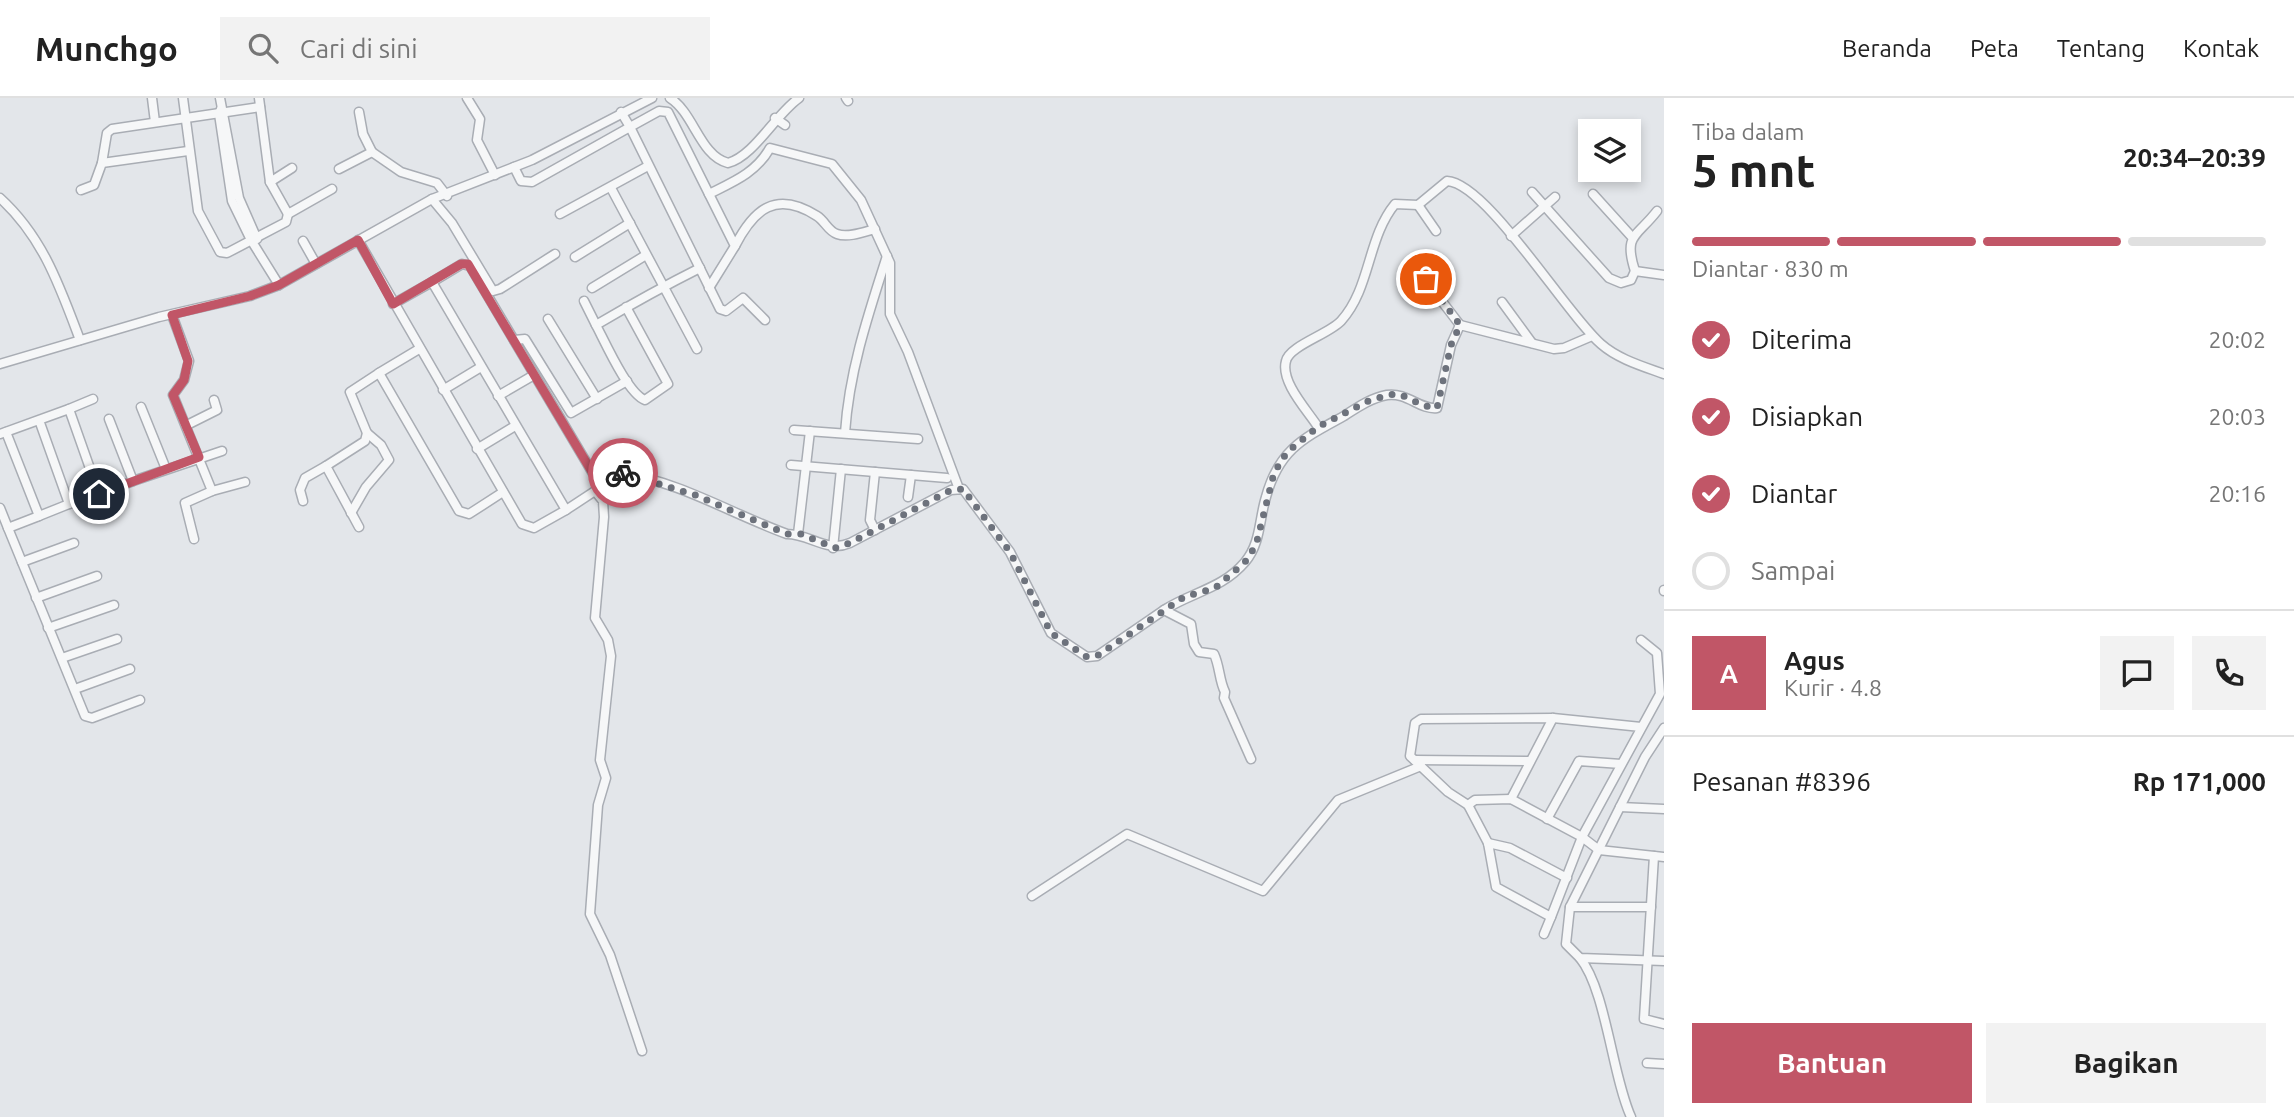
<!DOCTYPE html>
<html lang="id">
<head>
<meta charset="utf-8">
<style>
	body { margin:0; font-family:Ubuntu,sans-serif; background:#f2f2f2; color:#222; height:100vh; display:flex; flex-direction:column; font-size:26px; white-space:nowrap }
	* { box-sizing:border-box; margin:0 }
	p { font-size:23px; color:#767676 }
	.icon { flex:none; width:38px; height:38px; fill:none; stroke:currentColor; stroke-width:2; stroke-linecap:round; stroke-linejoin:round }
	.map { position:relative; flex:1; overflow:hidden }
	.side { display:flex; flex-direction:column; background:#fff; width:630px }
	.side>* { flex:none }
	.tools { position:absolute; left:1578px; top:21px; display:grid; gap:14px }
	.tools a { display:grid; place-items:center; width:63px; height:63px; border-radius:0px; background:#fff; box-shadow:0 4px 10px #0003; font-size:35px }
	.pin { position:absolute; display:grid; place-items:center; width:60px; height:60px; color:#fff; margin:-30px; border:4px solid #fff; border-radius:50%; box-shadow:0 2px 7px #0007 }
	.courier { position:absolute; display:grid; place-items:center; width:70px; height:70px; margin:-35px; border:5px solid #c15667; border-radius:50%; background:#fff; color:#222; box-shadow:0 2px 9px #0007 }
	.overview em { font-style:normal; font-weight:700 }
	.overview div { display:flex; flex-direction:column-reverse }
	.overview { display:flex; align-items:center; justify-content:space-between; height:119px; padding:0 28px }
	h1 { font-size:46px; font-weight:700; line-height:52px }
	.bar { display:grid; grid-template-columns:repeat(4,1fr); gap:10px 7px; align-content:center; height:84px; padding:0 28px }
	.bar i { height:9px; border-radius:5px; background:#e0e0e0 }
	.bar .active { background:#c15667 }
	.bar p { grid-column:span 4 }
	.line { display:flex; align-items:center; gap:18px; padding:0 28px; border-top:2px solid #e0e0e0 }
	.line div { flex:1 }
	.round { display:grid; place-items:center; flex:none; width:74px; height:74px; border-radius:0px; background:#f2f2f2 }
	ol { padding:0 28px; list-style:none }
	li { display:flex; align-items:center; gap:21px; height:77px }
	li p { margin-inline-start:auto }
	li .icon { padding:7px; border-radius:50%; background:#c15667; color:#fff; stroke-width:4 }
	li:last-child { color:#767676 }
	li i { width:38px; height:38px; border:4px solid #e0e0e0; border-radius:50% }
	.cta { display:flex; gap:14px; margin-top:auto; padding:14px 28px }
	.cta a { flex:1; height:80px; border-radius:0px; background:#c15667; color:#fff; font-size:28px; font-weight:700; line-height:80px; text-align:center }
	.cta a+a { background:#f2f2f2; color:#222 }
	header { display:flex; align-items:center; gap:42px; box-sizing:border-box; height:98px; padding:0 35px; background:#fff; border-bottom:2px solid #e0e0e0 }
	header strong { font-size:33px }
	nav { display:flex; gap:38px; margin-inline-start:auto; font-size:24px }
	.search { width:490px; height:63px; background:#f2f2f2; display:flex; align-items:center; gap:18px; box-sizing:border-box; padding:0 24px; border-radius:0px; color:#767676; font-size:26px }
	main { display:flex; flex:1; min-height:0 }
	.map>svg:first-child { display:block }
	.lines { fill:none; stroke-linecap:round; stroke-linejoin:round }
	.minor-casing { stroke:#a9adb4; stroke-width:11 }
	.minor { stroke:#f6f7f8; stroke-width:8 }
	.done { stroke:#6d727c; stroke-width:7; stroke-dasharray:0 12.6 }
	.route { stroke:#c15667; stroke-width:9 }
</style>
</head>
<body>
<header>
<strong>Munchgo</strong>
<div class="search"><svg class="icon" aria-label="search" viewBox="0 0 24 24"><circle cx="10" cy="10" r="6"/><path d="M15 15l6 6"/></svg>Cari di sini</div>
<nav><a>Beranda</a><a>Peta</a><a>Tentang</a><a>Kontak</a></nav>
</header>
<main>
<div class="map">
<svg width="1664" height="1019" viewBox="0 0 1664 1019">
	<rect width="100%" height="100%" fill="#e3e6ea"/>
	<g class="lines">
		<!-- minor casing -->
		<g class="minor-casing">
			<g id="minor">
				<polyline points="152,0 155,24"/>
				<polyline points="183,0 198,113 220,154 227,155 286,124 288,116"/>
				<polyline points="220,0 239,100 257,141"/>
				<polyline points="259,0 270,84 288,116 332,91"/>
				<polyline points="467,0 480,21 477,42 495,77"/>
				<path d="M670 0C694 15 700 58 728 65 754 58 775 17 799 0"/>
				<polyline points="846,0 848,3"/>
				<polyline points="221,11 219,16 232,103 251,142 279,187"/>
				<polyline points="359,14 363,36 372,54"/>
				<polyline points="621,14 630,29 659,13 668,14 735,148 709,190"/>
				<polyline points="775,20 785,27"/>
				<polyline points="102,65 107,35 112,31 260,9"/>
				<polyline points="514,69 521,83 532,84 630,29 720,211 726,213 743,200 765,222"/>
				<polyline points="339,71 372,54 401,74 437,85 447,98"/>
				<polyline points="270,84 292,70"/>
				<polyline points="611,90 697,251"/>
				<polyline points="81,92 94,87 102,65 188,53"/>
				<polyline points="1532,94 1609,180 1621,185 1631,182 1635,173 1664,177"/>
				<path d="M709 96C733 84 756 75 770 50L832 66 861 102 890 165V216L908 254 959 391"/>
				<polyline points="1593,96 1631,138"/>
				<path d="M0 100C43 139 60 189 80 242"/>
				<polyline points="432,101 452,125 493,193 500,191 555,156"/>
				<polyline points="1418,107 1436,133"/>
				<polyline points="560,116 648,68"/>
				<polyline points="1511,138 1555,99"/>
				<polyline points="358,142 522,426 534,430 566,412 432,184 393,206"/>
				<polyline points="303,143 316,166"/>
				<path d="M735 148C754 111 776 92 817 118 825 123 828 133 837 136 848 140 864 134 875 131"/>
				<polyline points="575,159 630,125"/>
				<polyline points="1411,163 1460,227"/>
				<path d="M1635 173C1623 136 1637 139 1657 113"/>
				<polyline points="432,184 462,166 470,168 601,389 566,412"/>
				<polyline points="592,190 646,157"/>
				<polyline points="584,203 596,227"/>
				<polyline points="1502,204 1532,245"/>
				<path d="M626 209 668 286 645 302C628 296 605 244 596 227 630 207 664 188 700 170"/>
				<polyline points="172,217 189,263 184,282 173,297 212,393 185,405 194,441"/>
				<polyline points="548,221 597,301"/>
				<polyline points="514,242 525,241 571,315 627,283"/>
				<polyline points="0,266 159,219 250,198 279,187 432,101 532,62 652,0"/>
				<polyline points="379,275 419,251"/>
				<polyline points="443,292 481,269"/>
				<polyline points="498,298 534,277"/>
				<polyline points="141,309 166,371"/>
				<polyline points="69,311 93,301"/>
				<polyline points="187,327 217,312 214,302"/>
				<path d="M1318 329C1308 313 1280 284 1286 263 1289 248 1329 236 1341 223 1371 190 1367 140 1395 106L1418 107 1447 83C1487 85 1566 216 1601 246 1618 261 1642 268 1664 276"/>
				<polyline points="794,332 918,341"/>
				<polyline points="6,334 39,418 69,406"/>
				<path d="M845 335C849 274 868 217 887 158"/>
				<polyline points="0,336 69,311 99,396 69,406 39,322"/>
				<polyline points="477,351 515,328"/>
				<polyline points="791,367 947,380"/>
				<polyline points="133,383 222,353"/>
				<path d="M601 389 622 375C680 384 732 416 787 436 810 436 827 455 850 445L951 392 963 391 1010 454 1051 535 1087 559 1097 558 1164 512 1191 526 1194 546 1199 554 1214 556C1220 569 1219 582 1225 594L1224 600 1251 661"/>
				<polyline points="212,393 245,384"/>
				<polyline points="595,393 603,403 604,419 595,520 608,542 611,558 600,662 606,680 598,707 590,816 610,857 642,953"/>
				<polyline points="99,396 133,383 109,321"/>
				<polyline points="908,399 911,377"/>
				<polyline points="303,403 300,392 305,380 326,368"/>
				<polyline points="0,410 8,430 39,418"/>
				<polyline points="351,415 366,389 389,362 381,347 367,335"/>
				<polyline points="359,429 326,368 365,343 367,335 350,294 379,275 459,413 469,416 503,394"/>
				<polyline points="8,430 85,618 92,620 140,602"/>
				<polyline points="875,432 870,422 875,374"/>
				<polyline points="798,436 810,333"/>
				<polyline points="833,450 841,371"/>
				<polyline points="22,464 74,445"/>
				<polyline points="1664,492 1664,493"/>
				<polyline points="36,500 97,478"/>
				<path d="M1164 512C1192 494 1222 491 1245 464 1261 445 1259 421 1266 399 1279 351 1304 340 1344 318 1358 309 1371 300 1387 297 1407 294 1420 312 1437 310L1451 247 1460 227 1554 251 1564 250 1592 238"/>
				<polyline points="48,530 114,507"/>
				<polyline points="1641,542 1657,555 1660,596 1582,739 1551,819 1496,789 1488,745 1468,707 1448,694 1410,658 1415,625 1421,621 1553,620 1641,629"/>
				<polyline points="62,560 117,541"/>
				<polyline points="75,591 130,571"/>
				<polyline points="1664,630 1645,659 1570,809 1566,846 1580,860 1664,863"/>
				<polyline points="1415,662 1530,663"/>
				<polyline points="1511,701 1553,620"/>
				<polyline points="1468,707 1475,702 1511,701 1582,739 1599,752 1664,759"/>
				<polyline points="1620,709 1664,711"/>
				<polyline points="1547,721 1579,663 1621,666"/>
				<polyline points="1488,745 1510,750 1567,780"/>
				<polyline points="1654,758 1644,921 1664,926"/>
				<polyline points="1032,798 1127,736 1263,793 1338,702 1421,668"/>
				<polyline points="1570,809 1651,809"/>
				<polyline points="1544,836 1551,819"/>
				<path d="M1580 860C1606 892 1612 977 1631 1019"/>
				<polyline points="1647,965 1664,966"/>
			</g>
		</g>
		<!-- minor -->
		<use href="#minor" class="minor"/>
	</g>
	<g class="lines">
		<!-- done -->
		<polyline class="done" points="623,375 695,397 787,436 801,436 835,450 850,445 951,392 963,391 1010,454 1051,535 1087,559 1097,558 1184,499 1215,490 1245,464 1256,447 1274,375 1287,354 1318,329 1366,304 1387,297 1399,296 1425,308 1437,310 1451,247 1460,227 1426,181"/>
		<!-- route -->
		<polyline class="route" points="99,396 199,359 173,297 184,282 188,263 172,217 250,198 279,187 358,142 393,206 461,166 468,166 601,389 623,375"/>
	</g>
</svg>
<div class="tools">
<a><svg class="icon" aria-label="layers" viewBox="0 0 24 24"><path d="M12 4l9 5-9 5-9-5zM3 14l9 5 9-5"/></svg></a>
</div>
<div class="pin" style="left:1426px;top:181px;background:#ea580c"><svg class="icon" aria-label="bag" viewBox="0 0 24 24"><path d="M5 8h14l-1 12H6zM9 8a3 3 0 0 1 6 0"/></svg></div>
<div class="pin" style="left:99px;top:396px;background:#1f2937"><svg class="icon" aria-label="home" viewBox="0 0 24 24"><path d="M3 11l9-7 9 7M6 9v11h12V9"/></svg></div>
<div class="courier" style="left:623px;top:375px"><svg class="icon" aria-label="bike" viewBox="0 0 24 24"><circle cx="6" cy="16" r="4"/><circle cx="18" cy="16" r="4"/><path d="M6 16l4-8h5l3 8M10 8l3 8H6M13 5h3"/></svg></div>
</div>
<section class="side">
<div class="overview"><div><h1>5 mnt</h1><p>Tiba dalam</p></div><em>20:34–20:39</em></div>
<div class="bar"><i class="active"></i><i class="active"></i><i class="active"></i><i></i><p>Diantar · 830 m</p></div>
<ol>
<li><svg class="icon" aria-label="check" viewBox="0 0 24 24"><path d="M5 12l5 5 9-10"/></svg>Diterima<p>20:02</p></li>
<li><svg class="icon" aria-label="check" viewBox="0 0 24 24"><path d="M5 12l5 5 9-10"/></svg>Disiapkan<p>20:03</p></li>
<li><svg class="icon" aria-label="check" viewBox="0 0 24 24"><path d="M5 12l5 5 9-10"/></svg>Diantar<p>20:16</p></li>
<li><i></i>Sampai</li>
</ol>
<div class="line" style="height:126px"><b class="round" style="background:#c15667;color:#fff">A</b><div><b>Agus</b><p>Kurir · 4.8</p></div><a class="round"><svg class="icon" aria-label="chat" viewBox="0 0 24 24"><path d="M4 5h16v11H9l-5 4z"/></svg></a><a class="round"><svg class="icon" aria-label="phone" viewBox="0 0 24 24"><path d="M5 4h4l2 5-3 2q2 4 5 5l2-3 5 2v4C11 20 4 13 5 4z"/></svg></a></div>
<div class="line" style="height:91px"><div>Pesanan #8396</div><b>Rp 171,000</b></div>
<div class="cta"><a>Bantuan</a><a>Bagikan</a></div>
</section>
</main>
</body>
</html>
